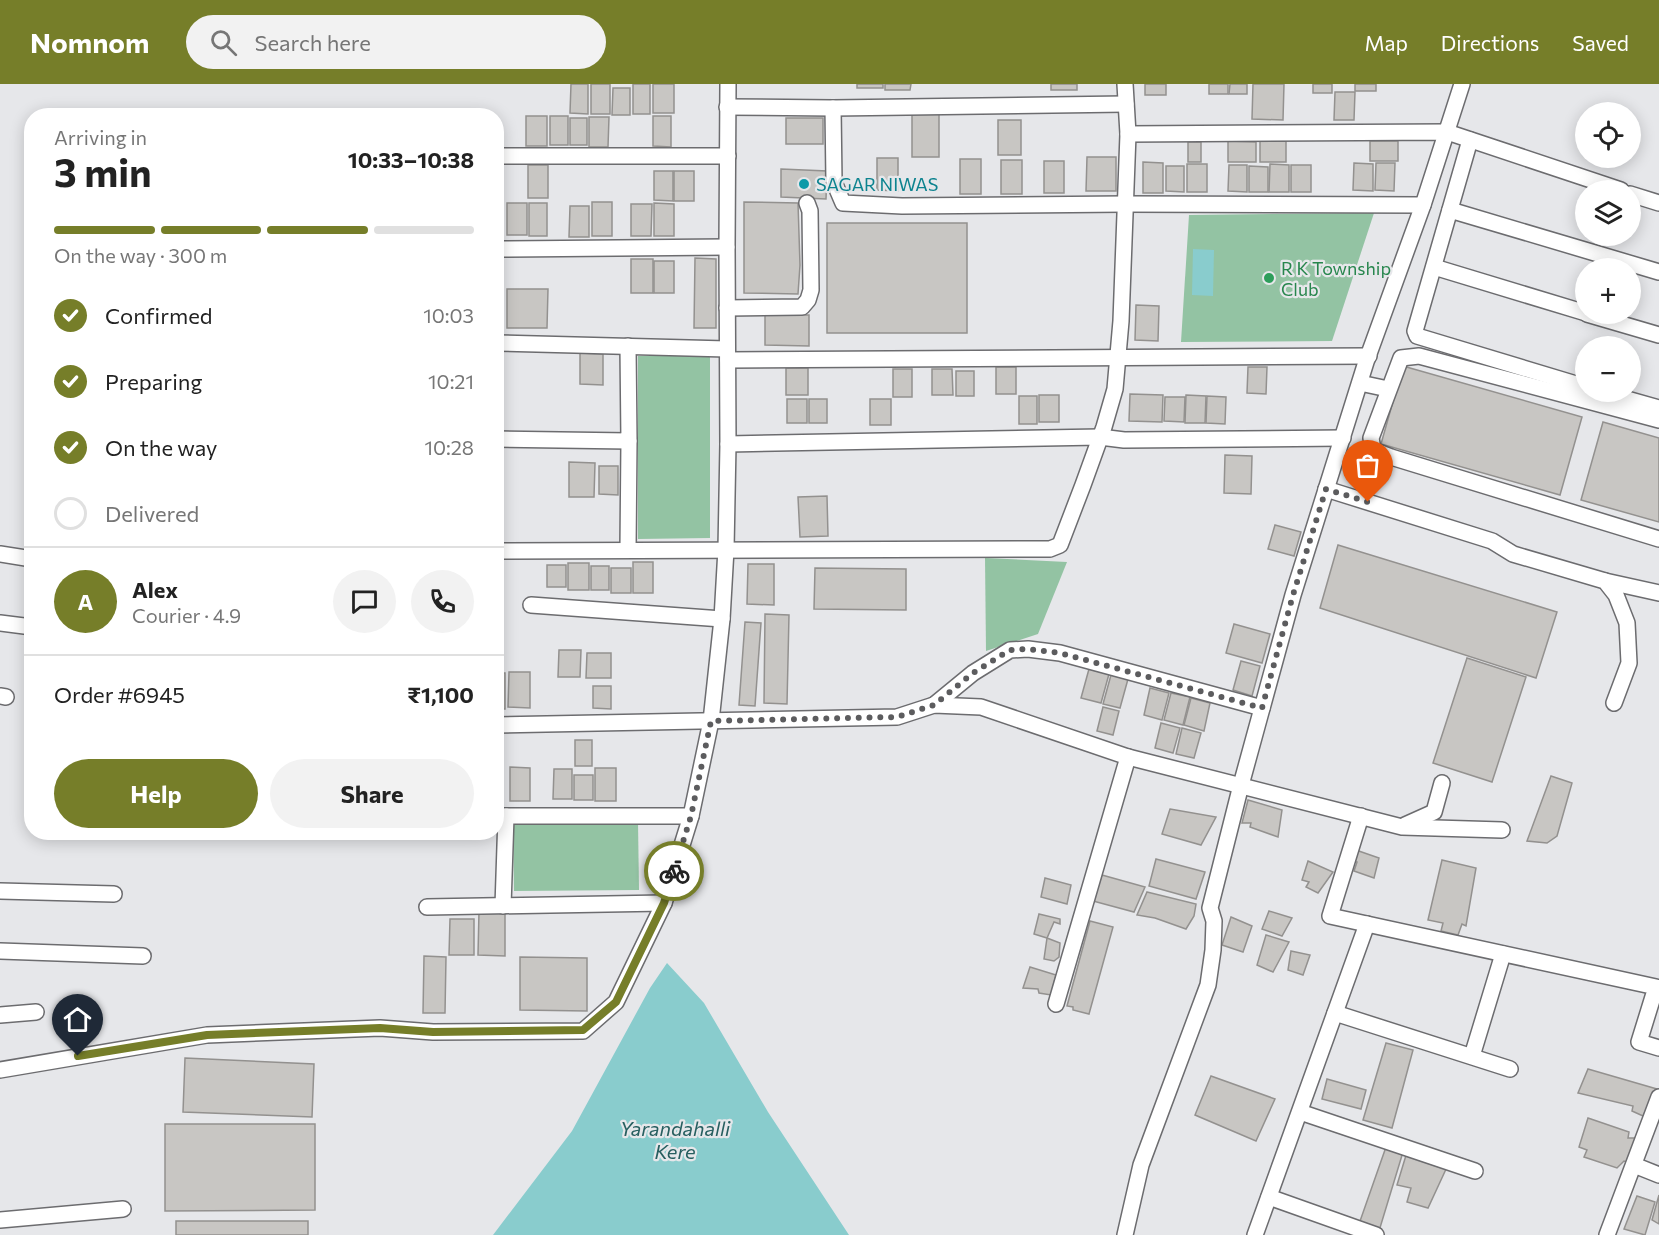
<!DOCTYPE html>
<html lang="en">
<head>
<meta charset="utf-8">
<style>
	body { margin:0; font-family:Commissioner,sans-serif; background:#f2f2f2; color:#222; height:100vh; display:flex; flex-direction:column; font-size:22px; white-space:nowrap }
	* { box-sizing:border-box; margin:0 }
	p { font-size:20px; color:#767676 }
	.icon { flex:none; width:33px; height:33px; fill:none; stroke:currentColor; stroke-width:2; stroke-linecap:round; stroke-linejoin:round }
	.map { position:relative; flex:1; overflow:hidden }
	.sheet { position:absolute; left:24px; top:24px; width:480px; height:732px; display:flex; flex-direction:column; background:#fff; border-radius:24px; box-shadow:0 3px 15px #0003 }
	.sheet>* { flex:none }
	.controls { position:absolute; left:1575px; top:18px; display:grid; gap:12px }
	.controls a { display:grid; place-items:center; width:66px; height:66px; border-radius:50%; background:#fff; box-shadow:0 3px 15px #0003; font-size:30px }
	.pin { position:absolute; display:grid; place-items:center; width:51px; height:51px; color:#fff; margin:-62px -26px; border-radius:50% 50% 50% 0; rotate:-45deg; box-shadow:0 0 6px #0007 }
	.pin .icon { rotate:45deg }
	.courier { position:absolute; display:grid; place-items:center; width:60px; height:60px; margin:-30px; border:4px solid #767e29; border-radius:50%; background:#fff; color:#222; box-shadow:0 2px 8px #0007 }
	.head em { font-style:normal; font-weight:700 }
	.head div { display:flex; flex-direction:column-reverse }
	.head { display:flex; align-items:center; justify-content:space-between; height:102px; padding:0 30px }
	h1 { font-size:39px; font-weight:700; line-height:45px }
	.bar { display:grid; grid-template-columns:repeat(4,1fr); gap:9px 6px; align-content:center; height:72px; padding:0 30px }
	.bar i { height:8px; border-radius:4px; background:#e0e0e0 }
	.bar .active { background:#767e29 }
	.bar p { grid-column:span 4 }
	.line { display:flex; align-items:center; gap:15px; padding:0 30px; border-top:2px solid #e0e0e0 }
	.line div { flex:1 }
	.round { display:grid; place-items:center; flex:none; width:63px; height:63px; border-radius:32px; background:#f2f2f2 }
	ol { padding:0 30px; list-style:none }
	li { display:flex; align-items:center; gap:18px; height:66px }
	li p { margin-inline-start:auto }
	li .icon { padding:6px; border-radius:50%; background:#767e29; color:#fff; stroke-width:4 }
	li:last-child { color:#767676 }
	li i { width:33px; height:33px; border:3px solid #e0e0e0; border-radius:50% }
	.cta { display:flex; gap:12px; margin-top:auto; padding:12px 30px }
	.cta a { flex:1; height:69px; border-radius:36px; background:#767e29; color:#fff; font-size:24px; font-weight:700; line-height:69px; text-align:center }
	.cta a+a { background:#f2f2f2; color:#222 }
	header { display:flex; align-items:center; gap:36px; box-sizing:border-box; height:84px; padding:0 30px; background:#767e29; color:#fff }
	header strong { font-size:28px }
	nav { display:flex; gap:33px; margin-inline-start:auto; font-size:21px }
	.search { width:420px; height:54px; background:#f2f2f2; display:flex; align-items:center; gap:15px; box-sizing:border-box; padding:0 21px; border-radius:33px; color:#767676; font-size:22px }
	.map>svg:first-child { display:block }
	.green { fill:#93c3a3 }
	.water { fill:#89cccd }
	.building { fill:#c8c6c3; stroke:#93918f; stroke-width:1.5 }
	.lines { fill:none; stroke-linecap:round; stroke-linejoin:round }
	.minor-casing { stroke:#6c6c6f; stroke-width:18 }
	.minor { stroke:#fff; stroke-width:15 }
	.done { stroke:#5c5c5e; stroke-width:6; stroke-dasharray:0 10.8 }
	.route { stroke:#767e29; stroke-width:8 }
	.culture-dot { fill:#0f9aa8; stroke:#e6e7ea; stroke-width:2 }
	.leisure-dot { fill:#2e9e5b; stroke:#e6e7ea; stroke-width:2 }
	.labels { text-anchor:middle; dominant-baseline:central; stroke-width:4.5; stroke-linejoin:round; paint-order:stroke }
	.culture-label { font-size:18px; fill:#0d838f; stroke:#e6e7ea; text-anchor:start }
	.leisure-label { font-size:18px; fill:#27864d; stroke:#e6e7ea; text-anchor:start }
	.water-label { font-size:20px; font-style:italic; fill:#275f60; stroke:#e6e7ea }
</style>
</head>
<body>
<header>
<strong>Nomnom</strong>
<div class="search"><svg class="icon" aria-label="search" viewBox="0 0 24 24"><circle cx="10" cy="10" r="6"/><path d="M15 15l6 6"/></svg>Search here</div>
<nav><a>Map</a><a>Directions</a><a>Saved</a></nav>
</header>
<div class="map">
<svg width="1659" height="1151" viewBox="0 0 1659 1151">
	<rect width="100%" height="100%" fill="#e6e7ea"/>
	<!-- green -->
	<g class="green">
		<polygon points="1374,129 1332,257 1181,258 1189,131"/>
		<polygon points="638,272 710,272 710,454 638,455"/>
		<polygon points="985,474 1067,478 1038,550 986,567"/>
		<polygon points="638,738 639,806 514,807 513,739"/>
	</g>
	<!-- water -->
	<g class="water">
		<polygon points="1193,165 1214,166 1213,212 1192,211"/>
		<polygon points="667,879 704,919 768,1028 849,1151 493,1151 572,1047 650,904"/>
	</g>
	<!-- building -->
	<g class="building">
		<polygon points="571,0 588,0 588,30 570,29"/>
		<rect x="591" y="0" width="19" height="30"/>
		<rect x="633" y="0" width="17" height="30"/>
		<rect x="653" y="0" width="21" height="29"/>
		<rect x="857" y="0" width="26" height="4"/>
		<polygon points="885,0 911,0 910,6 885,6"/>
		<rect x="1051" y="0" width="26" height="6"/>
		<rect x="1145" y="0" width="21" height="11"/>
		<rect x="1209" y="0" width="19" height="10"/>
		<polygon points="1230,0 1247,0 1247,10 1229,10"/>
		<polygon points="1253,0 1284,0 1283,36 1252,35"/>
		<rect x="1313" y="0" width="19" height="9"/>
		<rect x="1355" y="0" width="21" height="7"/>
		<polygon points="613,4 630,4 630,31 612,31"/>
		<polygon points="1335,8 1355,8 1354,36 1334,36"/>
		<rect x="912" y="29" width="27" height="44"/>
		<rect x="526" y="32" width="21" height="30"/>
		<rect x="550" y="32" width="18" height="29"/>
		<polygon points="653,32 671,32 671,63 653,62"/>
		<polygon points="589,33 609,33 608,63 589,63"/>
		<rect x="570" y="34" width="17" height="27"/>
		<rect x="786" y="34" width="37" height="26"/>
		<rect x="998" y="36" width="23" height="35"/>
		<polygon points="1228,57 1256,58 1256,78 1228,78"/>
		<rect x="1260" y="57" width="26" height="21"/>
		<rect x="1370" y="57" width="28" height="20"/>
		<rect x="1188" y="58" width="13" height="20"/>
		<polygon points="1087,73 1116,73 1116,107 1086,107"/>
		<polygon points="877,74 898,74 898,107 877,106"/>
		<rect x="960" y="75" width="21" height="35"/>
		<rect x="1001" y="76" width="21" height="34"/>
		<rect x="1044" y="77" width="20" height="32"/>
		<polygon points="1143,78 1163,79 1163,109 1143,109"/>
		<polygon points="1354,79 1373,80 1373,107 1353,106"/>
		<polygon points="1376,79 1395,79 1394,107 1375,106"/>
		<rect x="1187" y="80" width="20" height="28"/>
		<polygon points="1270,80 1289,81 1289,108 1269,108"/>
		<rect x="528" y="81" width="20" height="33"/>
		<polygon points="1229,81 1247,81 1247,108 1228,107"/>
		<rect x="1291" y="81" width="20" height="27"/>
		<polygon points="1166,82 1184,82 1184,108 1166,107"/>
		<polygon points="1249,82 1268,83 1268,108 1249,108"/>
		<polygon points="781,85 827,87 826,115 781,113"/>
		<polygon points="654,87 673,87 673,117 654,116"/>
		<rect x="674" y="87" width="20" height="30"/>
		<rect x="592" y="118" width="20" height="34"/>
		<polygon points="744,118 798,119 800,181 798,210 744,209"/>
		<rect x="507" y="119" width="20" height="32"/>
		<rect x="529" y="119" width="18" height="33"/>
		<polygon points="654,119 674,120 674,152 654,152"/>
		<polygon points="631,120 652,120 651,152 631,152"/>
		<polygon points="570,122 589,122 589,153 569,153"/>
		<rect x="827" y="139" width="140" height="110"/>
		<polygon points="695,174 716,175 716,244 694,244"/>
		<rect x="631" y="175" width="22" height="34"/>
		<rect x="654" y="177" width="20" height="32"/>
		<polygon points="507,205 548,205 547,244 507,244"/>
		<polygon points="1136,221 1159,222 1158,257 1135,256"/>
		<polygon points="765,231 809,231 809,262 765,261"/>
		<polygon points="580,269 603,270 603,301 580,300"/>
		<polygon points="1403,282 1582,333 1560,411 1381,360"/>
		<rect x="996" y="283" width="20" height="27"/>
		<polygon points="1248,283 1267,283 1266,310 1247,309"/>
		<rect x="786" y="284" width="22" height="27"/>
		<rect x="893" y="285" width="19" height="28"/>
		<polygon points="932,285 952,285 953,311 932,311"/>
		<rect x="956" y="287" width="18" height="25"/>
		<polygon points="1130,310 1163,311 1162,338 1129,337"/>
		<rect x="1039" y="311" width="20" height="27"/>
		<polygon points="1186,311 1206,312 1205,339 1185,339"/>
		<rect x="1019" y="312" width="18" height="28"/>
		<polygon points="1207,312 1226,313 1225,340 1206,339"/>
		<polygon points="1165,313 1185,313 1184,338 1164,337"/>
		<rect x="787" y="315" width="20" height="24"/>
		<rect x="809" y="315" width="18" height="24"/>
		<rect x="870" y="315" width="21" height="26"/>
		<polygon points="1603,338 1659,354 1659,438 1581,416"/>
		<polygon points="1225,371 1252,372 1251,410 1224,409"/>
		<polygon points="569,378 595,379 594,413 569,413"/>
		<polygon points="599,382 618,382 618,411 599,410"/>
		<polygon points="827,412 828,452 800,453 798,413"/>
		<polygon points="1275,441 1301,448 1294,472 1268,465"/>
		<polygon points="1338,461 1557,528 1536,594 1320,524"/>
		<rect x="633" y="478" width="20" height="31"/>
		<rect x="568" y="479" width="21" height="27"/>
		<polygon points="748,480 774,480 774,521 747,520"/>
		<rect x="547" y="481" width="19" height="22"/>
		<rect x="591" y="482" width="18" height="24"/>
		<rect x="611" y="484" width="20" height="25"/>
		<polygon points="815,484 906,485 906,526 814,525"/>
		<polygon points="765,530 789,531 787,620 764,619"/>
		<polygon points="745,538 761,539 755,622 739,621"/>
		<polygon points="1234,540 1270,550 1262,579 1226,569"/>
		<polygon points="559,566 581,566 580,593 558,593"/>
		<polygon points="587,569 611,569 611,594 586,594"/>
		<polygon points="1467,574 1526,593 1492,698 1433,679"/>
		<polygon points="1241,577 1260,582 1252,612 1233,606"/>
		<polygon points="1089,585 1109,590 1101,619 1081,614"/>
		<polygon points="509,588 530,588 530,624 508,623"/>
		<rect x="496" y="589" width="9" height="36"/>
		<polygon points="1111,591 1128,595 1120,624 1103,620"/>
		<polygon points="593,602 611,602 611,625 593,624"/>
		<polygon points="1150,604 1169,609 1162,636 1144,631"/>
		<polygon points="1171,609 1190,613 1183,641 1164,636"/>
		<polygon points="1191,614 1210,619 1204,647 1184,641"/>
		<polygon points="1103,623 1119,627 1113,651 1097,647"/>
		<polygon points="1161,639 1180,644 1173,669 1155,664"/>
		<polygon points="1182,644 1201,649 1194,674 1176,670"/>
		<rect x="575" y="656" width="17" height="26"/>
		<polygon points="510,683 530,684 530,717 510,717"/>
		<rect x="595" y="684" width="21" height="33"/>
		<polygon points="554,685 572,685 572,715 553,715"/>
		<rect x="574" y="691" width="19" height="25"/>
		<polygon points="1551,692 1572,699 1557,752 1547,759 1527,757"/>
		<polygon points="1248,716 1282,726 1278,753 1250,743 1251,739 1242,739"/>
		<polygon points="1170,725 1216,733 1201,761 1162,750"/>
		<polygon points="1353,765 1379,774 1374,794 1354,787 1357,778 1351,777"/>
		<polygon points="1156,775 1205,788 1196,815 1149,802"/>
		<polygon points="1442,776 1476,784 1466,842 1462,840 1458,851 1441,847 1443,839 1428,836"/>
		<polygon points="1308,777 1333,788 1318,809 1306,803 1309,798 1302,796"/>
		<polygon points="1102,791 1145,803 1134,828 1093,817"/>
		<polygon points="1045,794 1071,801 1067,820 1041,813"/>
		<polygon points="1147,808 1196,820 1194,832 1186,845 1155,834 1137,831"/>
		<polygon points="479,827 505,827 505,872 478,871"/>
		<polygon points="1269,827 1292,834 1282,852 1262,845"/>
		<polygon points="1039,830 1060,835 1060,840 1054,838 1047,854 1034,850"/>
		<polygon points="1231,833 1252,842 1243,868 1222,861"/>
		<polygon points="450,835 474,835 474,871 449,871"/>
		<polygon points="1090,837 1113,843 1089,930 1073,926 1073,923 1067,922"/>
		<polygon points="1266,851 1289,858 1273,888 1257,881"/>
		<polygon points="1047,854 1060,859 1059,873 1054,877 1044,875"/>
		<polygon points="1291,867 1310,871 1303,891 1288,886"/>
		<polygon points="424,872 446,873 445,929 423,929"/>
		<polygon points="520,873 587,874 587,927 520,926"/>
		<polygon points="1030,883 1056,891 1051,911 1039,909 1038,905 1023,904"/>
		<polygon points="1386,959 1413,966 1392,1044 1363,1036"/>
		<polygon points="185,974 314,980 312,1033 183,1028"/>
		<polygon points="1588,985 1657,1005 1643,1032 1632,1027 1633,1022 1578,1009"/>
		<polygon points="1211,992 1275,1015 1256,1057 1195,1031"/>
		<polygon points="1327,995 1366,1006 1361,1025 1322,1015"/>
		<polygon points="1588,1034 1629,1048 1628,1054 1637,1054 1630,1079 1624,1077 1617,1084 1584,1073 1587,1066 1579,1063"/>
		<polygon points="165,1040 315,1040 315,1126 165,1127"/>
		<polygon points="1386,1063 1403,1068 1379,1147 1359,1140"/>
		<polygon points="1407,1068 1447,1083 1428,1124 1407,1118 1411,1104 1397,1101"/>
		<polygon points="1659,1111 1659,1140 1652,1136"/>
		<polygon points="1637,1112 1655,1118 1645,1151 1624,1145"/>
		<rect x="176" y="1137" width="132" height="14"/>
	</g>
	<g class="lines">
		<!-- minor casing -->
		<g class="minor-casing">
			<g id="minor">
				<polyline points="727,23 833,24 1126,20"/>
				<polyline points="833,24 834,98 843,119 902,122 1125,120 1423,121"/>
				<polyline points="1128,50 1447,48 1621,106"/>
				<polyline points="1470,56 1415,247 1417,252 1586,303"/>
				<polyline points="496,72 728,72"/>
				<polyline points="1630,110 1659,119"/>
				<polyline points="1450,126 1659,188"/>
				<polyline points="496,165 727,163"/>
				<polyline points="1434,183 1586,229"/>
				<polyline points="727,224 802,223 808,216 811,206 810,127 807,119"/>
				<polyline points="1587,230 1659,251"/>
				<polyline points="496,259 727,265"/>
				<polyline points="728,276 1369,272"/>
				<polyline points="1360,299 1388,305"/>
				<polyline points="1602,308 1659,324"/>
				<polyline points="1659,336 1419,272 1401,274 1371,354 1373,366 1391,373 1659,455"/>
				<polyline points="496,355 629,357 628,262"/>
				<polyline points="728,360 1100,353 1124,356 1343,354"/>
				<polyline points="1326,405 1492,457 1513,470 1605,497 1616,511 1627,539 1629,579 1614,619"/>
				<polyline points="628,466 629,357"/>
				<path d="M496 467C681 466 866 467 1050 465L1060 461 1083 401 1104 343 1115 305 1121 237 1128 50 1125 0"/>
				<polyline points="0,470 32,475"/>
				<polyline points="1605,497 1659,509"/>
				<polyline points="531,521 722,535"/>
				<polyline points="0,539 32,543"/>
				<polyline points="0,612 6,613"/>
				<polyline points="934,621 973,589 1010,566 1028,565 1060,569 1262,624"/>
				<polyline points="496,641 897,633 934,621 981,623 1128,673 1402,743 1502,746"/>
				<polyline points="496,732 691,732"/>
				<polyline points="1361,732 1330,832 1656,903 1639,958 1659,964"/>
				<polyline points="1405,741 1434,728 1442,699"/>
				<polyline points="0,807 114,810"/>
				<polyline points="503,822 506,732"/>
				<polyline points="427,823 664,819"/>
				<polyline points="0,867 143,872"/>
				<polyline points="1056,920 1128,673"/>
				<polyline points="1335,929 1510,985"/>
				<polyline points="0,931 36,928"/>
				<polyline points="1472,972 1503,870"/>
				<polyline points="0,986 207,951 380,944 433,948 583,947 616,918 664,819 691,732 711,637 722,535 726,465 728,360 727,163 728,0"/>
				<polyline points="1300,1028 1475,1087"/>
				<polyline points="1634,1081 1659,1091"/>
				<polyline points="1269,1113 1376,1151"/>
				<polyline points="0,1136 123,1125"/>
				<polyline points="1125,1151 1141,1081 1208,901 1213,866 1214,837 1210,824 1241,701 1293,511 1366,278 1423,121 1462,0"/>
				<polyline points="1255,1151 1367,840"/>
				<polyline points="1607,1151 1659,1013"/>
			</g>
		</g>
		<!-- minor -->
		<use href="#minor" class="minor"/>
	</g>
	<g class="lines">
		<!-- done -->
		<polyline class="done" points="674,787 691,732 711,637 897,633 934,621 973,589 1010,566 1028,565 1060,569 1262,624 1293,511 1326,405 1368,418"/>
		<!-- route -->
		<polyline class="route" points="78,972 207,951 380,944 433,948 583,946 616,918 664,819 674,787"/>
	</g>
	<!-- markers -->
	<circle class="culture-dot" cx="804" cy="100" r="6"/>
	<circle class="leisure-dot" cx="1269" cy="194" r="6"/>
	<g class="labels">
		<!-- culture labels -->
		<g class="culture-label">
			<text x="816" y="100">SAGAR NIWAS</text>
		</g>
		<!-- leisure labels -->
		<g class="leisure-label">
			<text x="1281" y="184">R K Township<tspan x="1281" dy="21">Club</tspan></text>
		</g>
		<!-- water labels -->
		<g class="water-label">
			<text x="675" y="1044">Yarandahalli<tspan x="675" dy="23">Kere</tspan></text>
		</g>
	</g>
</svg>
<div class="controls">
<a><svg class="icon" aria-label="locate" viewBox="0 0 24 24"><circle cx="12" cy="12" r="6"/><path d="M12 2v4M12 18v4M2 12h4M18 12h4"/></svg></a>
<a><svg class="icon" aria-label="layers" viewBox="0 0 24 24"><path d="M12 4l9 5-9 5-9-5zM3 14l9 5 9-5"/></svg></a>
<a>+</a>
<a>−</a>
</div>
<div class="pin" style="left:1368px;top:418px;background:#ea580c"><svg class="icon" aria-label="bag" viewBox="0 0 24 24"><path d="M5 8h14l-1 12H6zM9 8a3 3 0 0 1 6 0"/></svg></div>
<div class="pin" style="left:78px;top:972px;background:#1f2937"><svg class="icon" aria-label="home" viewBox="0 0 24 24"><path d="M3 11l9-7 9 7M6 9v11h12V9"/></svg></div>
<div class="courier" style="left:674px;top:787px"><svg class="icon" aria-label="bike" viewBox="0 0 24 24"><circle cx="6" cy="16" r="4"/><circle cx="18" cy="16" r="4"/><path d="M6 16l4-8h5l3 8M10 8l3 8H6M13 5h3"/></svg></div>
<section class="sheet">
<div class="head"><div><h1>3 min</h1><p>Arriving in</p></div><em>10:33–10:38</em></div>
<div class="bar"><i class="active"></i><i class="active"></i><i class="active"></i><i></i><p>On the way · 300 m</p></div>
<ol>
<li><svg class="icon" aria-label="check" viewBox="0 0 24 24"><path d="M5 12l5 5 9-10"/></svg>Confirmed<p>10:03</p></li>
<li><svg class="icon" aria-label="check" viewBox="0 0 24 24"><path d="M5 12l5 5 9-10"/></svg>Preparing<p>10:21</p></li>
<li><svg class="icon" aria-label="check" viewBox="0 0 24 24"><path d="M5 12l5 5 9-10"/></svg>On the way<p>10:28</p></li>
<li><i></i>Delivered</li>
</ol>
<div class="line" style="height:108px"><b class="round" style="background:#767e29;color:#fff">A</b><div><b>Alex</b><p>Courier · 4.9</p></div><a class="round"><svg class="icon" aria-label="chat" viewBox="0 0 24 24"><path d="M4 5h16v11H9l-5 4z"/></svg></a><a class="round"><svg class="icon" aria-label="phone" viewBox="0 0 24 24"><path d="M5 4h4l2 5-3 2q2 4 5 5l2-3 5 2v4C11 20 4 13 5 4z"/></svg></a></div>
<div class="line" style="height:78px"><div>Order #6945</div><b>₹1,100</b></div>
<div class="cta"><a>Help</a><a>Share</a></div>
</section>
</div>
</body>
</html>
